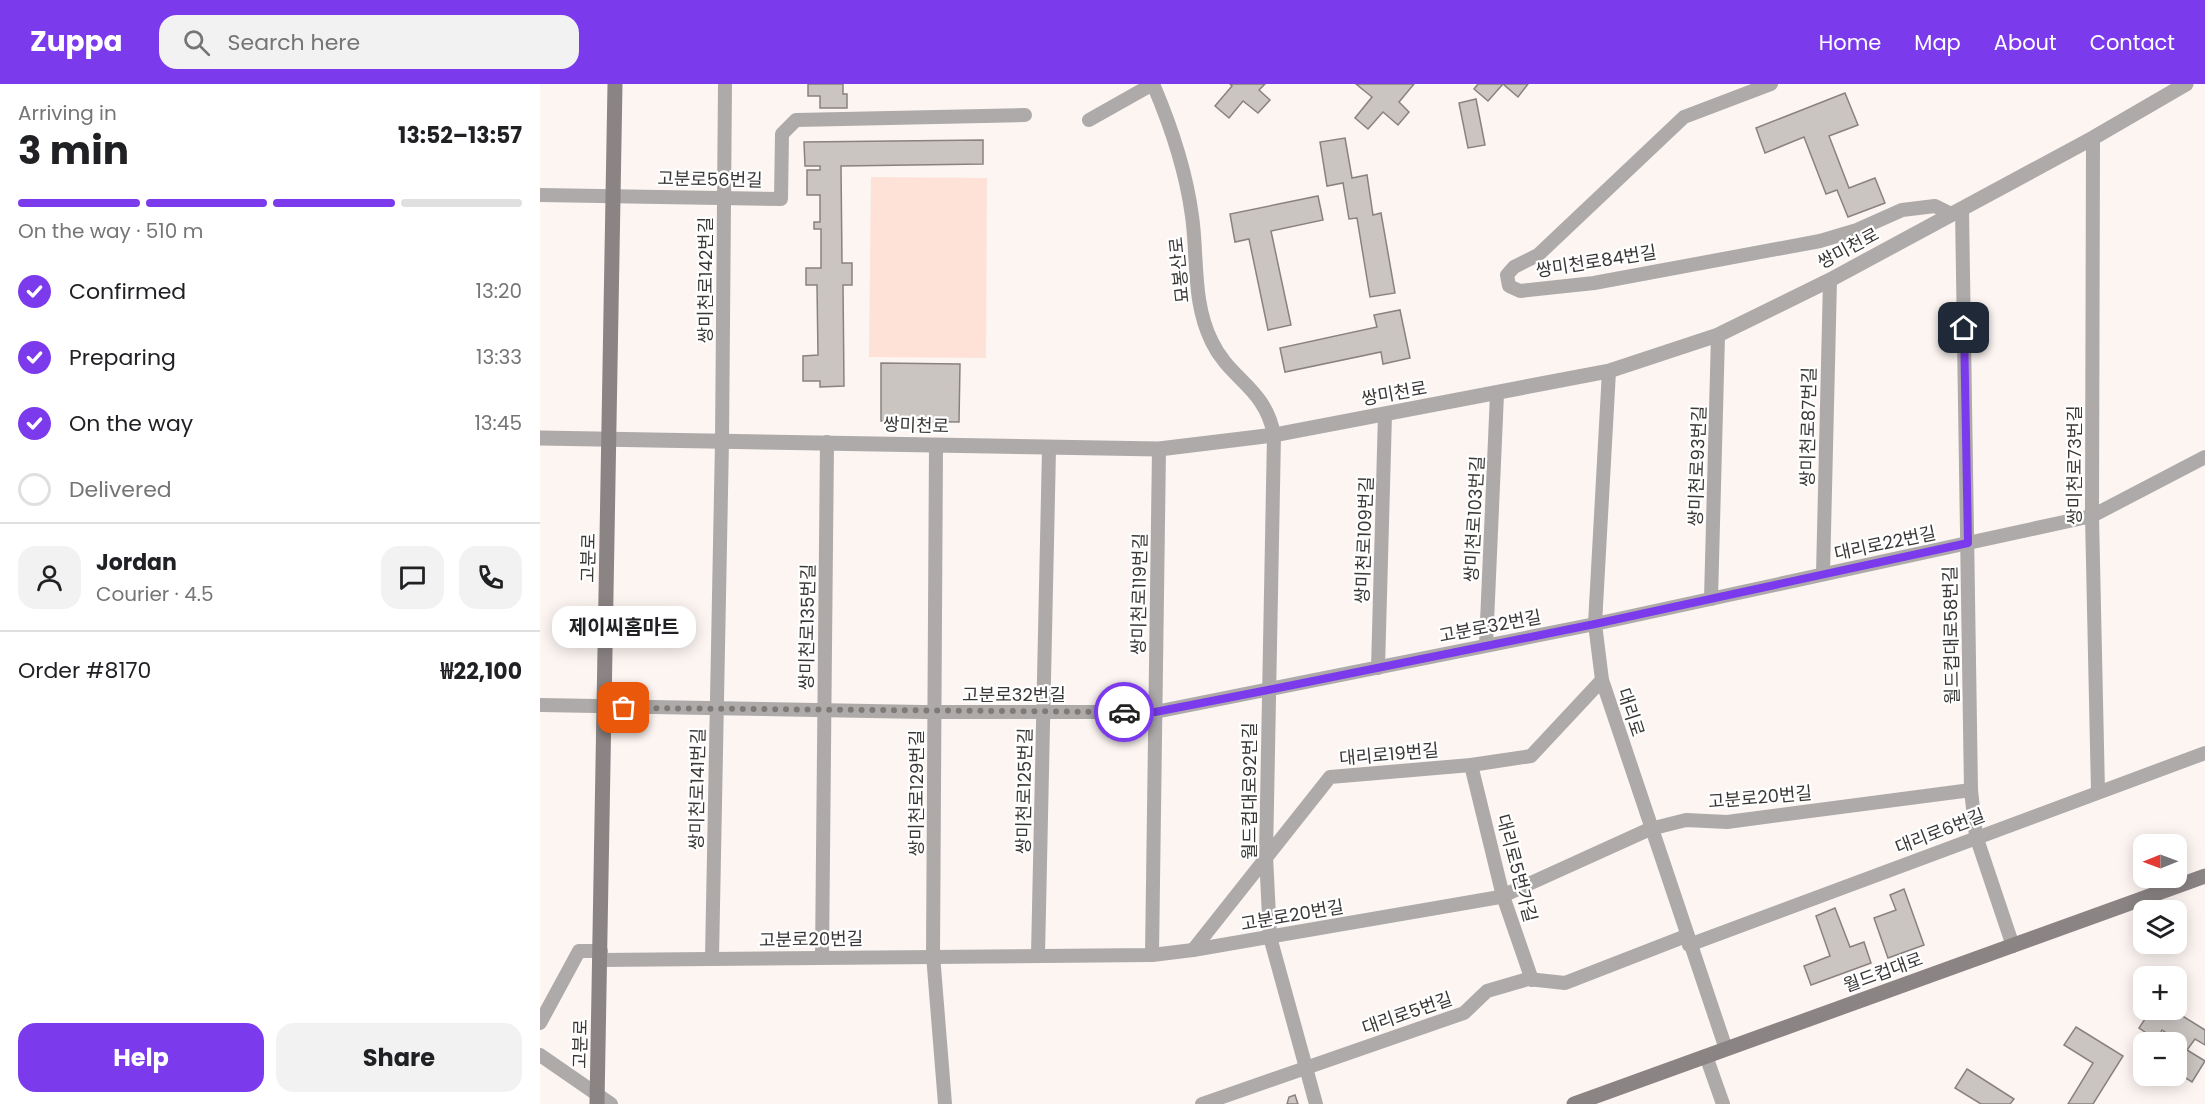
<!DOCTYPE html>
<html lang="en">
<head>
<meta charset="utf-8">
<style>
	body { margin:0; font-family:Poppins,"Noto Sans KR",sans-serif; background:#f2f2f2; color:#202124; height:100vh; display:flex; flex-direction:column; font-size:22px; white-space:nowrap }
	* { box-sizing:border-box; margin:0 }
	p { font-size:20px; color:#757577 }
	.icon { flex:none; width:33px; height:33px; fill:none; stroke:currentColor; stroke-width:2; stroke-linecap:round; stroke-linejoin:round }
	.map { position:relative; flex:1; overflow:hidden }
	.drawer { display:flex; flex-direction:column; background:#fff; width:540px }
	.drawer>* { flex:none }
	.needle { width:39px; rotate:269deg }
	.fabs { position:absolute; left:1593px; top:750px; display:grid; gap:12px }
	.fabs a { display:grid; place-items:center; width:54px; height:54px; border-radius:12px; background:#fff; box-shadow:0 3px 15px #0003; font-size:30px }
	.pin { position:absolute; display:grid; place-items:center; width:51px; height:51px; color:#fff; margin:-26px; border-radius:12px; box-shadow:0 3px 9px #0006 }
	.courier { position:absolute; display:grid; place-items:center; width:60px; height:60px; margin:-30px; border:4px solid #7c3aed; border-radius:50%; background:#fff; color:#222; box-shadow:0 2px 8px #0007 }
	.bubble { position:absolute; height:42px; border-radius:18px; background:#fff; box-shadow:0 3px 15px #0003; font-size:20px; font-weight:700; line-height:42px; text-align:center }
	.headline em { font-style:normal; font-weight:700 }
	.headline div { display:flex; flex-direction:column-reverse }
	.headline { display:flex; align-items:center; justify-content:space-between; height:102px; padding:0 18px }
	h1 { font-size:39px; font-weight:700; line-height:45px }
	.bar { display:grid; grid-template-columns:repeat(4,1fr); gap:9px 6px; align-content:center; height:72px; padding:0 18px }
	.bar i { height:8px; border-radius:4px; background:#e0e0e0 }
	.bar .on { background:#7c3aed }
	.bar p { grid-column:span 4 }
	.line { display:flex; align-items:center; gap:15px; padding:0 18px; border-top:2px solid #e0e0e0 }
	.line div { flex:1 }
	.round { display:grid; place-items:center; flex:none; width:63px; height:63px; border-radius:18px; background:#f2f2f2 }
	ol { padding:0 18px; list-style:none }
	li { display:flex; align-items:center; gap:18px; height:66px }
	li p { margin-inline-start:auto }
	li .icon { padding:6px; border-radius:50%; background:#7c3aed; color:#fff; stroke-width:4 }
	li:last-child { color:#757577 }
	li i { width:33px; height:33px; border:3px solid #e0e0e0; border-radius:50% }
	.button { display:flex; gap:12px; margin-top:auto; padding:12px 18px }
	.button a { flex:1; height:69px; border-radius:18px; background:#7c3aed; color:#fff; font-size:24px; font-weight:700; line-height:69px; text-align:center }
	.button a+a { background:#f2f2f2; color:#202124 }
	header { display:flex; align-items:center; gap:36px; box-sizing:border-box; height:84px; padding:0 30px; background:#7c3aed; color:#fff }
	header strong { font-size:28px }
	nav { display:flex; gap:33px; margin-inline-start:auto; font-size:21px }
	.search { width:420px; height:54px; background:#f2f2f2; display:flex; align-items:center; gap:15px; box-sizing:border-box; padding:0 21px; border-radius:18px; color:#757577; font-size:22px }
	main { display:flex; flex:1; min-height:0 }
	.map>svg:first-child { display:block }
	.green { fill:#fee2d8 }
	.building { fill:#cbc5c2; stroke:#888280; stroke-width:1.5 }
	.lines { fill:none; stroke-linecap:round; stroke-linejoin:round }
	.minor { stroke:#adaaa9; stroke-width:14 }
	.tertiary { stroke:#adaaa9; stroke-width:15 }
	.secondary { stroke:#8a8584; stroke-width:15 }
	.done { stroke:#7e7a78; stroke-width:6; stroke-dasharray:0 10.8 }
	.route { stroke:#7c3aed; stroke-width:8 }
	.labels { text-anchor:middle; dominant-baseline:central; stroke-width:4.5; stroke-linejoin:round; paint-order:stroke }
	.street-label { font-size:18px; fill:#3a3837; stroke:#fff }
</style>
</head>
<body>
<header>
<strong>Zuppa</strong>
<div class="search"><svg class="icon" aria-label="search" viewBox="0 0 24 24"><circle cx="10" cy="10" r="6"/><path d="M15 15l6 6"/></svg>Search here</div>
<nav><a>Home</a><a>Map</a><a>About</a><a>Contact</a></nav>
</header>
<main>
<section class="drawer">
<div class="headline"><div><h1>3 min</h1><p>Arriving in</p></div><em>13:52–13:57</em></div>
<div class="bar"><i class="on"></i><i class="on"></i><i class="on"></i><i></i><p>On the way · 510 m</p></div>
<ol>
<li><svg class="icon" aria-label="check" viewBox="0 0 24 24"><path d="M5 12l5 5 9-10"/></svg>Confirmed<p>13:20</p></li>
<li><svg class="icon" aria-label="check" viewBox="0 0 24 24"><path d="M5 12l5 5 9-10"/></svg>Preparing<p>13:33</p></li>
<li><svg class="icon" aria-label="check" viewBox="0 0 24 24"><path d="M5 12l5 5 9-10"/></svg>On the way<p>13:45</p></li>
<li><i></i>Delivered</li>
</ol>
<div class="line" style="height:108px"><a class="round"><svg class="icon" aria-label="person" viewBox="0 0 24 24"><circle cx="12" cy="8" r="4"/><path d="M4 21q1-7 8-7t8 7"/></svg></a><div><b>Jordan</b><p>Courier · 4.5</p></div><a class="round"><svg class="icon" aria-label="chat" viewBox="0 0 24 24"><path d="M4 5h16v11H9l-5 4z"/></svg></a><a class="round"><svg class="icon" aria-label="phone" viewBox="0 0 24 24"><path d="M5 4h4l2 5-3 2q2 4 5 5l2-3 5 2v4C11 20 4 13 5 4z"/></svg></a></div>
<div class="line" style="height:78px"><div>Order #8170</div><b>₩22,100</b></div>
<div class="button"><a>Help</a><a>Share</a></div>
</section>
<div class="map">
<svg width="1665" height="1020" viewBox="0 0 1665 1020">
	<rect width="100%" height="100%" fill="#fcf5f2"/>
	<!-- green -->
	<polygon class="green" points="331,93 447,94 446,274 329,273"/>
	<!-- building -->
	<g class="building">
		<polygon points="268,0 303,0 303,10 307,10 307,24 280,24 280,12 268,12"/>
		<polygon points="690,0 725,0 719,6 730,16 718,29 703,17 689,34 675,22 692,2"/>
		<polygon points="816,0 874,0 859,18 869,28 858,41 843,28 828,45 815,34 832,13"/>
		<polygon points="938,0 963,0 948,17 934,5"/>
		<polygon points="963,0 988,0 978,13"/>
		<polygon points="1305,9 1318,41 1289,52 1309,104 1335,94 1345,119 1308,133 1297,106 1286,110 1264,53 1225,69 1216,44"/>
		<polygon points="936,15 945,61 928,64 919,19"/>
		<polygon points="805,54 812,94 827,91 833,131 841,129 855,209 830,213 817,134 809,135 803,99 787,102 780,58"/>
		<polygon points="443,56 443,80 301,82 302,179 312,179 312,201 303,201 304,302 280,303 280,297 263,297 263,272 278,271 277,201 266,201 266,184 281,184 281,145 274,145 274,138 280,138 280,111 267,111 267,86 280,86 280,82 265,82 264,58"/>
		<polygon points="778,112 783,136 731,147 751,241 728,246 709,155 695,158 690,130"/>
		<polygon points="860,226 870,274 843,280 841,268 745,288 740,264 837,243 834,231"/>
		<polygon points="341,279 420,280 419,338 341,337"/>
		<polygon points="1364,805 1384,861 1348,874 1334,834 1356,826 1350,811"/>
		<polygon points="1295,824 1310,863 1324,858 1331,879 1271,901 1264,882 1290,872 1276,832"/>
		<polygon points="1611,926 1633,926 1665,946 1665,961 1655,955 1647,966 1665,977 1652,998 1636,988 1636,961 1639,957 1622,946 1617,956 1599,944"/>
		<polygon points="1536,943 1583,972 1553,1020 1528,1020 1553,979 1524,961"/>
		<polygon points="1427,985 1474,1015 1470,1020 1441,1020 1415,1004"/>
		<polygon points="755,1011 758,1020 747,1020 749,1013"/>
	</g>
	<g class="lines">
		<!-- minor -->
		<g class="minor">
			<path d="M613 0C631 42 646 87 652 132 658 174 652 218 672 258 690 296 725 303 734 351L726 772 730 853 776 1020"/>
			<polyline points="1231,0 1144,33 998,171 974,183 967,191 969,202 980,207 1054,199 1280,157 1317,146 1362,126 1395,122 1411,130"/>
			<polyline points="549,36 613,0"/>
			<polyline points="1553,54 1552,432 1558,708"/>
			<polyline points="0,111 241,115 242,50 256,36 485,31"/>
			<polyline points="1422,125 1431,706 1436,752 1473,862"/>
			<polyline points="1069,287 1055,540 1062,596 1186,965"/>
			<polyline points="396,362 393,871 405,1020"/>
			<polyline points="1283,490 1290,196"/>
			<polyline points="1171,515 1178,251"/>
			<polyline points="946,561 957,310"/>
			<polyline points="838,584 845,330"/>
			<polyline points="0,621 383,628 615,628 1055,540 1552,432 1665,373"/>
			<polyline points="931,681 963,812 992,896"/>
			<polyline points="1149,861 1665,669"/>
			<polyline points="653,866 790,693 931,681 991,672 1062,596"/>
			<polyline points="498,871 509,365"/>
			<polyline points="612,871 619,365"/>
			<polyline points="282,873 287,358"/>
			<polyline points="172,874 182,357 185,0"/>
			<polyline points="60,876 612,871 653,866 960,813 1110,745 1146,736 1187,738 1431,706"/>
			<polyline points="0,939 39,867 61,867"/>
			<polyline points="0,971 71,1020"/>
			<polyline points="1166,972 1183,1020"/>
			<polyline points="662,1020 924,929 947,907 988,895 1025,899 1146,852"/>
		</g>
		<!-- tertiary -->
		<polyline class="tertiary" points="0,354 619,365 734,351 1069,287 1178,251 1290,196 1553,54 1646,0"/>
		<!-- secondary -->
		<g class="secondary">
			<polyline points="57,1020 75,0"/>
			<polyline points="1034,1020 1665,792"/>
		</g>
	</g>
	<g class="lines">
		<!-- done -->
		<polyline class="done" points="84,624 584,628"/>
		<!-- route -->
		<polyline class="route" points="584,628 615,628 728,606 1055,540 1428,459 1424,244"/>
	</g>
	<g class="labels">
		<!-- street labels -->
		<g class="street-label">
			<text transform="translate(170 95) rotate(1)">고분로56번길</text>
			<text transform="translate(1308 164) rotate(-28)">쌍미천로</text>
			<text transform="translate(1056 177) rotate(-9)">쌍미천로84번길</text>
			<text transform="translate(639 186) rotate(-96)">묘봉산로</text>
			<text transform="translate(165 196) rotate(-90)">쌍미천로142번길</text>
			<text transform="translate(854 309) rotate(-10)">쌍미천로</text>
			<text transform="translate(376 341) rotate(2)">쌍미천로</text>
			<text transform="translate(1268 343) rotate(-89)">쌍미천로87번길</text>
			<text transform="translate(1534 381) rotate(-90)">쌍미천로73번길</text>
			<text transform="translate(1157 382) rotate(-88)">쌍미천로93번길</text>
			<text transform="translate(934 435) rotate(-87)">쌍미천로103번길</text>
			<text transform="translate(824 456) rotate(-88)">쌍미천로109번길</text>
			<text transform="translate(1345 459) rotate(-12)">대리로22번길</text>
			<text transform="translate(48 474) rotate(-89)">고분로</text>
			<text transform="translate(599 510) rotate(-89)">쌍미천로119번길</text>
			<text transform="translate(950 542) rotate(-11)">고분로32번길</text>
			<text transform="translate(267 543) rotate(-89)">쌍미천로135번길</text>
			<text transform="translate(1411 551) rotate(-91)">월드컵대로58번길</text>
			<text x="474" y="610">고분로32번길</text>
			<text transform="translate(1091 628) rotate(72)">대리로</text>
			<text transform="translate(849 670) rotate(-5)">대리로19번길</text>
			<text transform="translate(157 705) rotate(-89)">쌍미천로141번길</text>
			<text transform="translate(484 707) rotate(-89)">쌍미천로125번길</text>
			<text transform="translate(709 707) rotate(-90)">월드컵대로92번길</text>
			<text transform="translate(376 709) rotate(-90)">쌍미천로129번길</text>
			<text transform="translate(1220 713) rotate(-5)">고분로20번길</text>
			<text transform="translate(1400 747) rotate(-21)">대리로6번길</text>
			<text transform="translate(977 784) rotate(75)">대리로5번가길</text>
			<text transform="translate(752 831) rotate(-10)">고분로20번길</text>
			<text transform="translate(271 855) rotate(-1)">고분로20번길</text>
			<text transform="translate(1343 888) rotate(-20)">월드컵대로</text>
			<text transform="translate(867 929) rotate(-19)">대리로5번길</text>
			<text transform="translate(40 960) rotate(-89)">고분로</text>
		</g>
	</g>
</svg>
<div class="fabs">
<a><svg class="needle" viewBox="-14 -14 28 28"><path d="M0-13l5 13h-10z" fill="#e53935"/><path d="M0 13l5-13h-10z" fill="#757577"/></svg></a>
<a><svg class="icon" aria-label="layers" viewBox="0 0 24 24"><path d="M12 4l9 5-9 5-9-5zM3 14l9 5 9-5"/></svg></a>
<a>+</a>
<a>−</a>
</div>
<div class="pin" style="left:84px;top:624px;background:#ea580c"><svg class="icon" aria-label="bag" viewBox="0 0 24 24"><path d="M5 8h14l-1 12H6zM9 8a3 3 0 0 1 6 0"/></svg></div>
<div class="pin" style="left:1424px;top:244px;background:#1f2937"><svg class="icon" aria-label="home" viewBox="0 0 24 24"><path d="M3 11l9-7 9 7M6 9v11h12V9"/></svg></div>
<div class="courier" style="left:584px;top:628px"><svg class="icon" aria-label="car" viewBox="0 0 24 24"><path d="M5 17H2v-5l4-1 3-4h7l3 4 3 1v5h-3M9 17h6M6 11h13"/><circle cx="7" cy="17" r="2"/><circle cx="17" cy="17" r="2"/></svg></div>
<div class="bubble" style="left:12px;top:522px;width:144px">제이씨홈마트</div>
</div>
</main>
</body>
</html>
